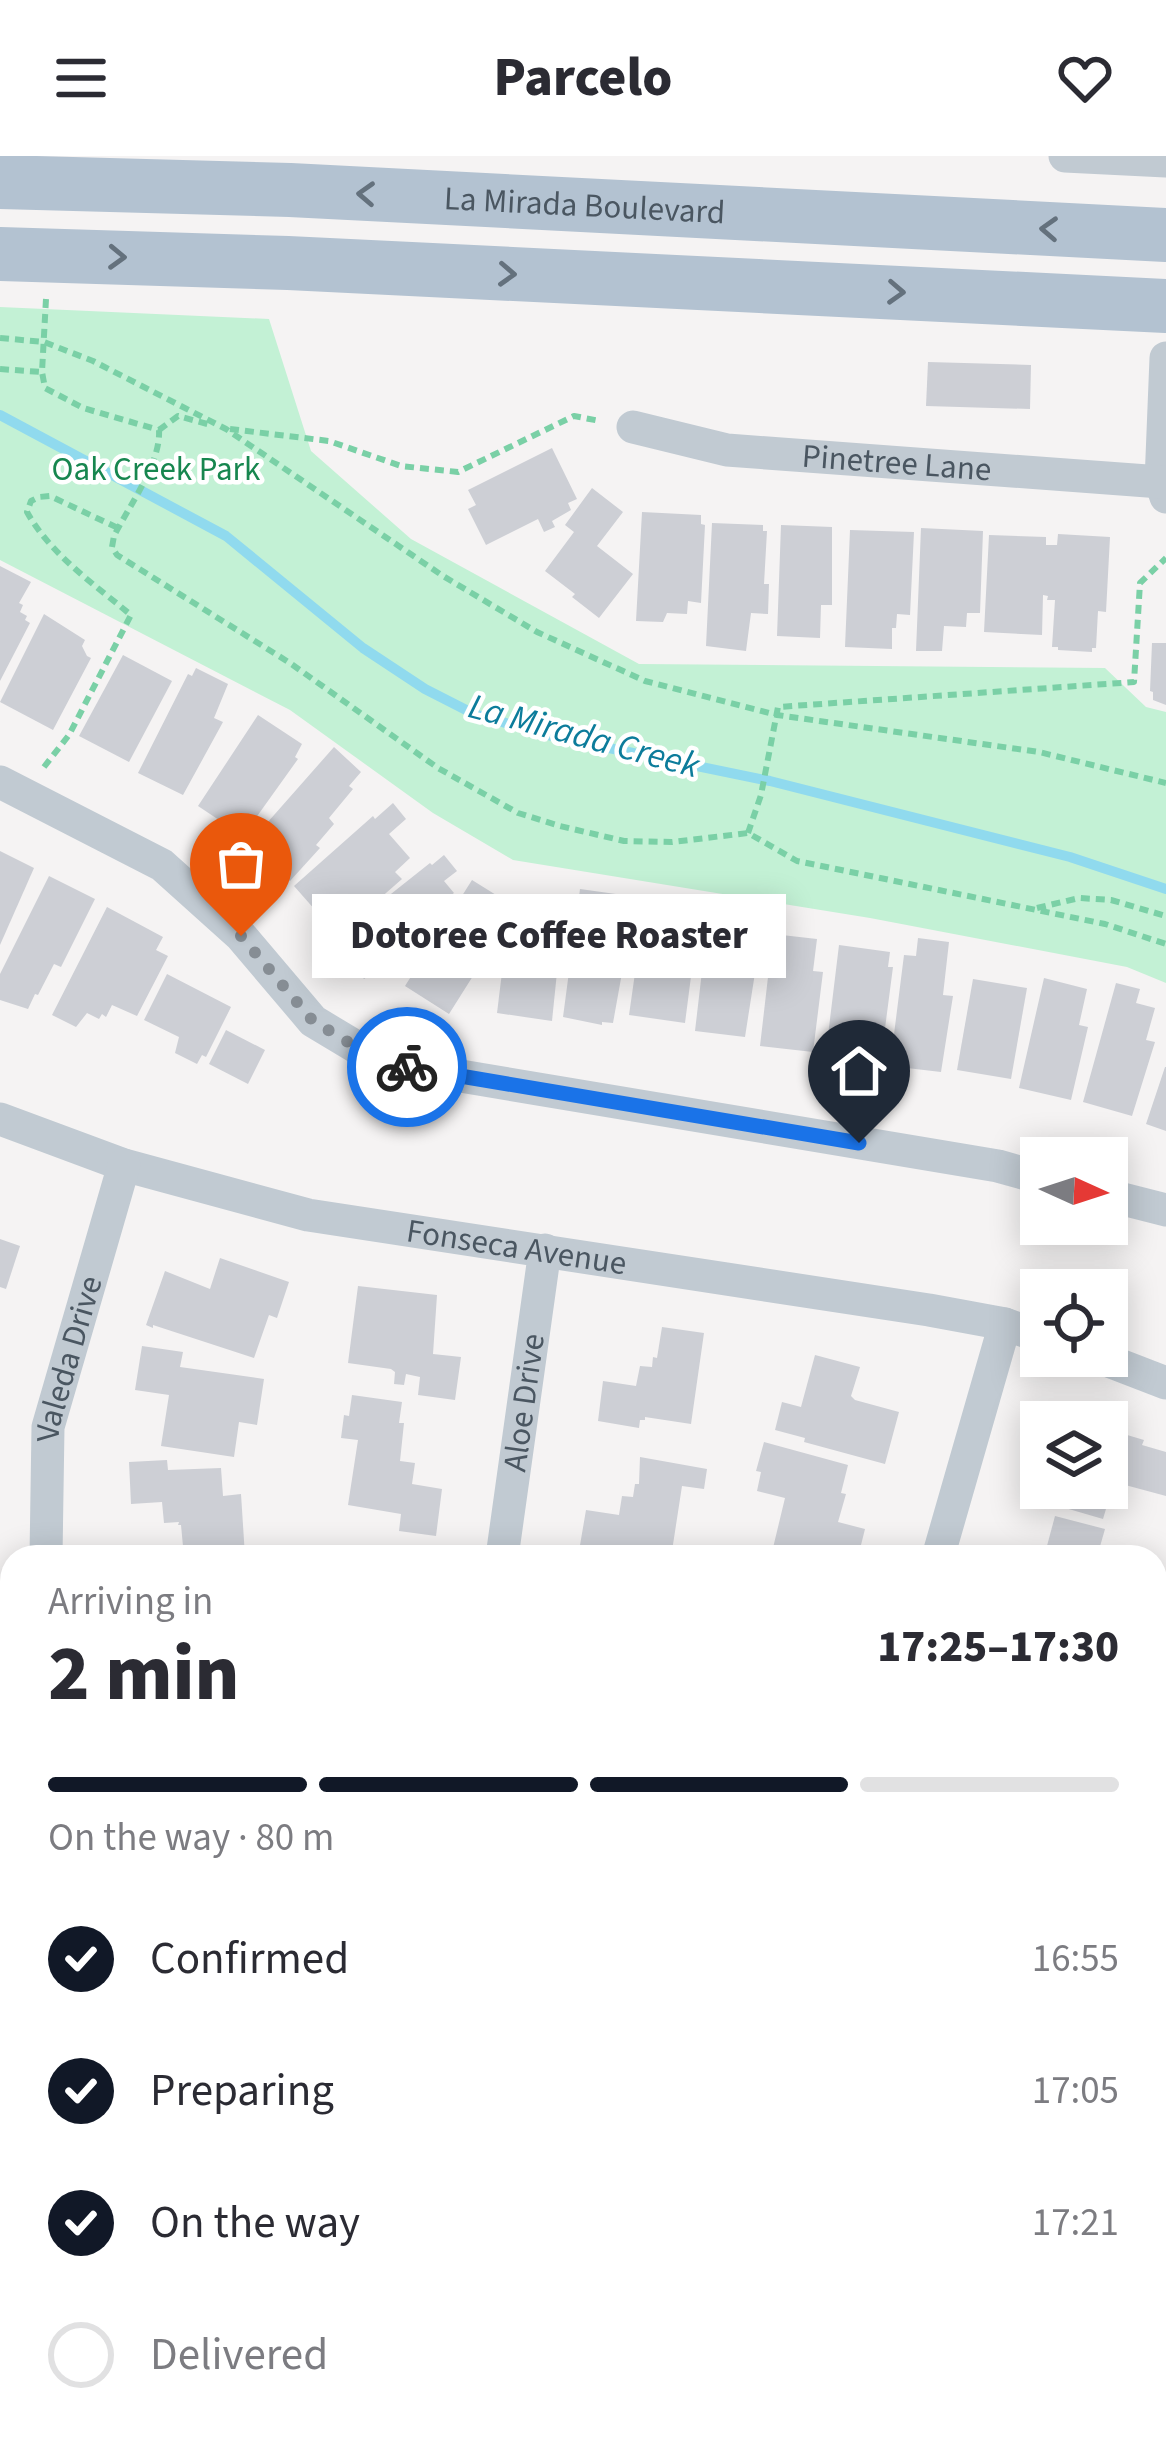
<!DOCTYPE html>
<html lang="en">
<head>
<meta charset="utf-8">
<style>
	body { margin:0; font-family:"Source Sans 3",sans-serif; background:#f7f7f7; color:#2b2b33; height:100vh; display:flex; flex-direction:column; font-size:45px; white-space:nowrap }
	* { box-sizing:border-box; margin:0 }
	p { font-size:39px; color:#7c7c81 }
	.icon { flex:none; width:66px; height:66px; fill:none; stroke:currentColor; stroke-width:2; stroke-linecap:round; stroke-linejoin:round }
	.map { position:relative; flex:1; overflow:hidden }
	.panel { position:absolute; left:0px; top:1389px; width:1167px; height:900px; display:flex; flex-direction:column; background:#fff; border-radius:36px 36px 0 0; box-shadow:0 6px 30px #0003 }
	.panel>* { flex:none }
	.needle { width:78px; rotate:93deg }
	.controls { position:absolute; left:1020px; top:981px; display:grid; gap:24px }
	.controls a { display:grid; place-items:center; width:108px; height:108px; border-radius:0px; background:#fff; box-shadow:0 6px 30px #0003; font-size:60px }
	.pin { position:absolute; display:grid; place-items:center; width:102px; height:102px; color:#fff; margin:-123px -51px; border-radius:50% 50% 50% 0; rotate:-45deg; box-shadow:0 0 12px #0007 }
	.pin .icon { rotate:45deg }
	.courier { position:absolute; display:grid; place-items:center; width:120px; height:120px; margin:-60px; border:9px solid #1a73e8; border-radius:50%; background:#fff; color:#222; box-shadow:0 3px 15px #0007 }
	.bubble { position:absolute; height:84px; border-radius:0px; background:#fff; box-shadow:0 6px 30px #0003; font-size:39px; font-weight:800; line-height:84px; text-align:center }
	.head em { font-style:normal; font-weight:800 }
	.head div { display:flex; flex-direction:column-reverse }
	.head { display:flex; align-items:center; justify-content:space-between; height:204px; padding:0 48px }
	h1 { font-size:78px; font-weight:800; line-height:90px }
	.bar { display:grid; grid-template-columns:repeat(4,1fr); gap:18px 12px; align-content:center; height:144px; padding:0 48px }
	.bar i { height:15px; border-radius:9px; background:#e1e1e2 }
	.bar .selected { background:#111827 }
	.bar p { grid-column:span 4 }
	ol { padding:0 48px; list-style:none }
	li { display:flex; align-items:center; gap:36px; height:132px }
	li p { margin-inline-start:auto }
	li .icon { padding:12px; border-radius:50%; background:#111827; color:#fff; stroke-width:4 }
	li:last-child { color:#7c7c81 }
	li i { width:66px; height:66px; border:6px solid #e1e1e2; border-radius:50% }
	header { display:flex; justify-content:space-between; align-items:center; height:156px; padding:0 48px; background:#fff; font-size:54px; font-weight:800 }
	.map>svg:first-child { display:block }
	.education { fill:#e6e4e5 }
	.green { fill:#c3f1d5 }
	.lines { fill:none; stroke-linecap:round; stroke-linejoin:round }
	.stream { stroke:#90daee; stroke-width:10 }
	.building { fill:#cdcfd5 }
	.path { stroke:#7ad0a6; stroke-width:6; stroke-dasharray:9 6; stroke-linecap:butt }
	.street { stroke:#c1cad2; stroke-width:33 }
	.primary { stroke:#b3c2d1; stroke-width:54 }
	.oneway { stroke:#64717d }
	.done { stroke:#868d94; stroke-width:12; stroke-dasharray:0 21.6 }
	.route { stroke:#1a73e8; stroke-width:15 }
	.labels { text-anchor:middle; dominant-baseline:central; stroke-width:9; stroke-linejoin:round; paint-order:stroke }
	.street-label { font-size:33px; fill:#4a5661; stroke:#fff }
	.park-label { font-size:33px; fill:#17864f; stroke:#fff }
	.water-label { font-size:36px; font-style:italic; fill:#0c7c9b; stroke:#fff }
</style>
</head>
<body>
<header><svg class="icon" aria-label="menu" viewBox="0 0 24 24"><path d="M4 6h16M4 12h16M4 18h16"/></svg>Parcelo<svg class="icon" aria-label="heart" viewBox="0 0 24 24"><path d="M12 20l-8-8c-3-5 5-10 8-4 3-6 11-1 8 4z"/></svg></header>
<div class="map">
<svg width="1166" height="2289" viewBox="0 0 1166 2289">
	<rect width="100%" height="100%" fill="#f5f3f3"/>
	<!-- education -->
	<polygon class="education" points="268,2277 1082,2277 1085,2289 267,2289"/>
	<!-- green -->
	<polygon class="green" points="0,151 269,163 311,295 411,383 639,508 1105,512 1146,551 1166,556 1166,827 1127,811 870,762 513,704 433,657 290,554 0,404"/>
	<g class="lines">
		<!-- stream -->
		<polyline class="stream" points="0,259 226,380 363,492 425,533 474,558 555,581 770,625 1070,701 1166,733"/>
	</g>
	<!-- building -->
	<g class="building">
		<polygon points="928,206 1031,209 1030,253 926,250"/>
		<polygon points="552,292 577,343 568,347 571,354 552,365 555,371 544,376 538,363 486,389 468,353 476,349 468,334"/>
		<polygon points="592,332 623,356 597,390 633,418 599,462 572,441 575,438 545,415 574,376 565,369"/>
		<polygon points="642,356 701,359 701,368 705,369 701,447 688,445 687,458 667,457 663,466 636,465"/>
		<polygon points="712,367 763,369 763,375 767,375 764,428 769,428 768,458 751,457 746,495 706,490"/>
		<polygon points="781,369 832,371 832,449 821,449 820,482 777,480"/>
		<polygon points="921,372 983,375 980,457 967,457 966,471 944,470 942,495 916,495"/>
		<polygon points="850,374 914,376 910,459 897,458 896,472 892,472 892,493 845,491"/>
		<polygon points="1058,378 1110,381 1106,456 1098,455 1096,492 1092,492 1092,496 1058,494 1058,491 1052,491 1055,444 1047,444 1048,440 1043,439 1042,479 984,476 989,379 1046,381 1046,389 1057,389"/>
		<polygon points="0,410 31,426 19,447 23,449 20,456 27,460 25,464 30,467 0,525"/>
		<polygon points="44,458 85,484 82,490 87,500 91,502 53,574 0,546"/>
		<polygon points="1152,487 1166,487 1166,549 1153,544 1153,536 1150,535"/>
		<polygon points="123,499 172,525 129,606 79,580"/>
		<polygon points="196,512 228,528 214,562 223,566 183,639 138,617 188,518 192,520"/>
		<polygon points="258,559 302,588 295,601 298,603 243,680 198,650"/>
		<polygon points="334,591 361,616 349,630 353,633 329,662 334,668 316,689 320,692 290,725 286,722 282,727 244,693"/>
		<polygon points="393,647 406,663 389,678 410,702 395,716 402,723 370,751 363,743 331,772 294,730 373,660 375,663"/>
		<polygon points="0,695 34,712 0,789"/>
		<polygon points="444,699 457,715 444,725 454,737 445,744 448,748 428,764 434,772 364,823 333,784 430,707 432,709"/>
		<polygon points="49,720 95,743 61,811 54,808 38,839 35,838 28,853 0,844 0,818"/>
		<polygon points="472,724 509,747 482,788 490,793 449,858 405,830"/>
		<polygon points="580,733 623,739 618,780 624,781 623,789 627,789 613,867 602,866 602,869 563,861"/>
		<polygon points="646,740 695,747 691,774 697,774 685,867 629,859"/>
		<polygon points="107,751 163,781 156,794 168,800 137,860 112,849 106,861 102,858 99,863 87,857 76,871 52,859"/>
		<polygon points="510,751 563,758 552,865 497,857"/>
		<polygon points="712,752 750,756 748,769 752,769 748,803 757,804 745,881 695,875 708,764 710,764"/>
		<polygon points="773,778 817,783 813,815 823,816 813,896 760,890"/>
		<polygon points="918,782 949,786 943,839 953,840 941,916 890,910 904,799 916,800"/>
		<polygon points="839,789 890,796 888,811 893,811 881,903 826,896"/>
		<polygon points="167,818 231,851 206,901 202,899 197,908 175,897 179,881 144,864"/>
		<polygon points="1044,822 1087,833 1079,869 1088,871 1071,944 1019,932"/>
		<polygon points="973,823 1027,832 1011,923 957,914"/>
		<polygon points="1116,827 1140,833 1136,847 1155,852 1146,884 1155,886 1132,960 1083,946"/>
		<polygon points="226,874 265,894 248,928 209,908"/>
		<polygon points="1165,911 1166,911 1166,975 1146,968"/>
		<polygon points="0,1083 20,1090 6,1133 0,1131"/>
		<polygon points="220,1102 289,1126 277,1162 269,1159 254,1202 153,1169 153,1172 146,1169 165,1115 210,1133"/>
		<polygon points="358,1130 437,1139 433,1198 461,1201 455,1244 418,1239 420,1221 406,1218 404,1229 394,1228 395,1216 391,1213 348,1207"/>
		<polygon points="662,1171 704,1177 691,1268 645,1261 645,1264 640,1264 639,1272 598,1265 603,1225 636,1230 640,1210 652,1211 653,1201 657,1202"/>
		<polygon points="142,1190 183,1196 180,1211 264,1223 257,1269 239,1266 234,1301 161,1290 169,1239 135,1234"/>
		<polygon points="815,1199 860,1211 851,1240 855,1244 899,1256 885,1308 804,1286 805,1282 775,1274 782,1246 801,1251"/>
		<polygon points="352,1239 402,1246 399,1267 404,1267 400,1305 415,1307 412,1328 442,1333 436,1380 399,1375 401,1358 348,1349 358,1284 341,1282 344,1259 349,1260"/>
		<polygon points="1107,1273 1144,1284 1142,1289 1166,1296 1166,1340 1114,1326 1103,1363 1024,1340 1026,1325 1040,1285 1041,1332 1107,1332"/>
		<polygon points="764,1286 848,1309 841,1337 846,1338 838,1366 865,1373 858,1401 793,1401 772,1396 785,1342 757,1335 761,1316 756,1315"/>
		<polygon points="640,1301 707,1313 704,1333 682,1330 672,1395 620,1390 619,1401 579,1395 586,1354 619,1359 622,1340 633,1341 635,1328 639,1328"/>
		<polygon points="167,1304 168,1314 221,1312 223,1340 241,1338 245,1400 184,1401 181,1369 178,1369 179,1366 164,1367 162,1346 131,1348 129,1306"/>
		<polygon points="1055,1360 1105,1373 1097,1401 1044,1401"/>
		<polygon points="415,1389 416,1401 377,1401 377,1390"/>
		<polygon points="0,1695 12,1696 12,1789 0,1788"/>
		<polygon points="0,1947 12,1948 12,2031 0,2031"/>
		<polygon points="1155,2011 1166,2018 1166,2043 1155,2060"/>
		<polygon points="1166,2071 1166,2097 1155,2090"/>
		<polygon points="391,2277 517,2277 516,2281 552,2286 552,2289 455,2289 390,2280"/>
		<polygon points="630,2277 751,2277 766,2289 620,2289"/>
	</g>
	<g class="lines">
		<!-- path -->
		<g class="path">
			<path d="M46 143 42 216 45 232 83 252 159 274C161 307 129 350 114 380L112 391 117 399 290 507 438 612 518 657 560 670 624 685 672 686 748 677 797 705 1105 768 1166 788"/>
			<polyline points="0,182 44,186 93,205 226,273 443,420 537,476 645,525 777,559 1039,596 1166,627"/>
			<polyline points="0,213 42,216"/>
			<polyline points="230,273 329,285 401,310 458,316 574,260 600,265"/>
			<polyline points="159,274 178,260 211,269"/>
			<path d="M44 611 69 579 131 459C95 429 50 398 27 356L31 345 39 341 50 340 118 372"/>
			<polyline points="748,677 761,639 778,551 1134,526 1140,427 1166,402"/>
			<polyline points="1037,752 1079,742 1111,744 1166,760"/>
		</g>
		<!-- street -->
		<g class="street">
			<polyline points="1065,0 1166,5"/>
			<polyline points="1166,202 1161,326 1166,341"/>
			<path id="s1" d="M633 271 727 294 1161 326"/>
			<polyline points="0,626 162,709 241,780 313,865 383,907 998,1010 1041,1022"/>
			<path id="s2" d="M0 963 124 1009 308 1059 929 1154 1005 1168 1041 1181"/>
			<polyline points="1107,1039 1166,1054"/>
			<polyline points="1096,1200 1166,1227"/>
			<path id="s3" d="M46 1401 48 1271 124 1009"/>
			<path id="s4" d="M502 1401 545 1094"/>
			<polyline points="938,1401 1005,1168"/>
			<polyline points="0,1884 12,1885"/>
			<polyline points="1155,2251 1166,2256"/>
			<polyline points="209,2289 211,2277"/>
			<polyline points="1150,2289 1151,2277"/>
		</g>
		<!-- primary -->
		<g class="primary">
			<path id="s5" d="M0 26 290 34 1166 79"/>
			<polyline points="0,98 288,107 1166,150"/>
		</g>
	</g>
	<!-- one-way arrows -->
	<defs><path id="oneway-chevron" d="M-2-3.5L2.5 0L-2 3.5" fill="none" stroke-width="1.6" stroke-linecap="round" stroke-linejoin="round" transform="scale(3)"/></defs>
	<g class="oneway">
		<use href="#oneway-chevron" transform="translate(366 38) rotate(-177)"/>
		<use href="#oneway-chevron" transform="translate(1049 73) rotate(-177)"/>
		<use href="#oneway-chevron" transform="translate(117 101) rotate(2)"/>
		<use href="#oneway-chevron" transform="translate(507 118) rotate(3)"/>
		<use href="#oneway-chevron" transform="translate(896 136) rotate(3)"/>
	</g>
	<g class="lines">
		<!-- done -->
		<polyline class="done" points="241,780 313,865 383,907 407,911"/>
		<!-- route -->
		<polyline class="route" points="407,911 859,987"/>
	</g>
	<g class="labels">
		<!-- street labels -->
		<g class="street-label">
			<text stroke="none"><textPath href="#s5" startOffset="585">La Mirada Boulevard</textPath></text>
			<text stroke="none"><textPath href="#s1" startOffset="267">Pinetree Lane</textPath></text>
			<text stroke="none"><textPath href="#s2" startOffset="534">Fonseca Avenue</textPath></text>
			<text stroke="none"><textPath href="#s3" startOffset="201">Valeda Drive</textPath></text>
			<text stroke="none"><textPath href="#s4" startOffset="156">Aloe Drive</textPath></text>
		</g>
		<!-- park labels -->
		<g class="park-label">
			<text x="156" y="313">Oak Creek Park</text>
		</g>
		<!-- water labels -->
		<g class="water-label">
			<text transform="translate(584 580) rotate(15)">La Mirada Creek</text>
		</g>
	</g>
</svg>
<div class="controls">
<a><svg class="needle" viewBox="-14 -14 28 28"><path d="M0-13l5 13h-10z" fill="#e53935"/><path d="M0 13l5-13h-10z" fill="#7c7c81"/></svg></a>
<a><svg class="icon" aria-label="locate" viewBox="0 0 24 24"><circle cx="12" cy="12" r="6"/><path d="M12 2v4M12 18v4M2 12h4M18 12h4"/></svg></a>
<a><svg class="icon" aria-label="layers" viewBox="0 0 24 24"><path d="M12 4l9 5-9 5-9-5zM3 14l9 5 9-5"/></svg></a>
</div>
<div class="pin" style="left:241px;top:780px;background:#ea580c"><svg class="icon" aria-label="bag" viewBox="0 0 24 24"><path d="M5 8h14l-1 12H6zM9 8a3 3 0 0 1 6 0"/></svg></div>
<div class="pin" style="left:859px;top:987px;background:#1f2937"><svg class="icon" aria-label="home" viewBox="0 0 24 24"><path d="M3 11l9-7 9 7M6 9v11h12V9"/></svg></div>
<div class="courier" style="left:407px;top:911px"><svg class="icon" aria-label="bike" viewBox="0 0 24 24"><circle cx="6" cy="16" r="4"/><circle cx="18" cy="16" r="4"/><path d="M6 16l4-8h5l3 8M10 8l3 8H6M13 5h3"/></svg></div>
<div class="bubble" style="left:312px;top:738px;width:474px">Dotoree Coffee Roaster</div>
<section class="panel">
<div class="head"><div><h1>2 min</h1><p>Arriving in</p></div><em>17:25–17:30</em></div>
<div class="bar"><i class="selected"></i><i class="selected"></i><i class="selected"></i><i></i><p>On the way · 80 m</p></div>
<ol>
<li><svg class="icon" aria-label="check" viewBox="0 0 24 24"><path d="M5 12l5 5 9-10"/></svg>Confirmed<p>16:55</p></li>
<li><svg class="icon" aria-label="check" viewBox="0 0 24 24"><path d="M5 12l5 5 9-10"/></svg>Preparing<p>17:05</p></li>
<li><svg class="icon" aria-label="check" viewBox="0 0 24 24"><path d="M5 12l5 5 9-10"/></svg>On the way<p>17:21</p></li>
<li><i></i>Delivered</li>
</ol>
</section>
</div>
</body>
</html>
